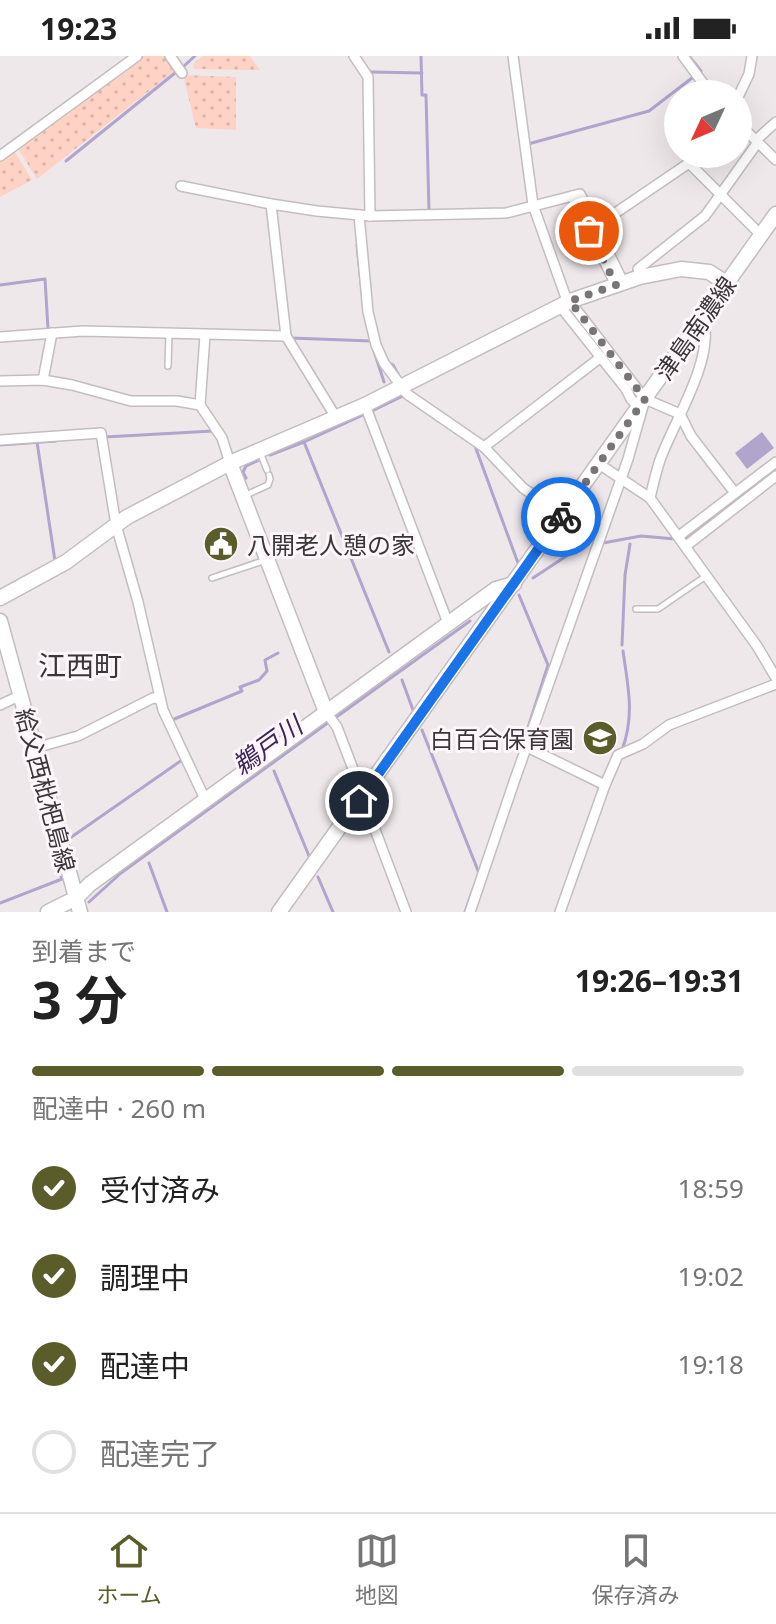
<!DOCTYPE html>
<html lang="ja">
<head>
<meta charset="utf-8">
<style>
	body { margin:0; font-family:"Noto Sans","Noto Sans JP",sans-serif; background:#f2f2f2; color:#222; height:100vh; display:flex; flex-direction:column; font-size:30px; white-space:nowrap }
	* { box-sizing:border-box; margin:0 }
	p { font-size:26px; color:#767676 }
	.icon { flex:none; width:44px; height:44px; fill:none; stroke:currentColor; stroke-width:2; stroke-linecap:round; stroke-linejoin:round }
	.map { position:relative; height:856px; overflow:hidden }
	.panel { display:flex; flex-direction:column; background:#fff; flex:1 }
	.panel>* { flex:none }
	.needle { width:52px; rotate:226deg }
	.fabs { position:absolute; left:664px; top:24px; display:grid; gap:16px }
	.fabs a { display:grid; place-items:center; width:88px; height:88px; border-radius:50%; background:#fff; box-shadow:0 8px 32px #0002; font-size:40px }
	.pin { position:absolute; display:grid; place-items:center; width:68px; height:68px; color:#fff; margin:-34px; border:4px solid #fff; border-radius:50%; box-shadow:0 2px 8px #0007 }
	.courier { position:absolute; display:grid; place-items:center; width:80px; height:80px; margin:-40px; border:6px solid #1a73e8; border-radius:50%; background:#fff; color:#222; box-shadow:0 2px 10px #0007 }
	.head em { font-style:normal; font-weight:700 }
	.head div { display:flex; flex-direction:column-reverse }
	.head { display:flex; align-items:center; justify-content:space-between; height:136px; padding:0 32px }
	h1 { font-size:52px; font-weight:700; line-height:60px }
	.bar { display:grid; grid-template-columns:repeat(4,1fr); gap:12px 8px; align-content:center; height:96px; padding:0 32px }
	.bar i { height:10px; border-radius:6px; background:#e0e0e0 }
	.bar .current { background:#5a5d2a }
	.bar p { grid-column:span 4 }
	ol { padding:0 32px; list-style:none }
	li { display:flex; align-items:center; gap:24px; height:88px }
	li p { margin-inline-start:auto }
	li .icon { padding:8px; border-radius:50%; background:#5a5d2a; color:#fff; stroke-width:4 }
	li:last-child { color:#767676 }
	li i { width:44px; height:44px; border:4px solid #e0e0e0; border-radius:50% }
	.status { display:flex; justify-content:space-between; align-items:center; height:56px; padding:0 40px; background:#fff; direction:ltr }
	.status svg { height:22px; fill:currentColor }
	.tab-bar { display:flex; justify-content:space-around; align-items:center; height:112px; border-top:2px solid #e0e0e0; background:#fff; font-size:22px; color:#767676 }
	.tab-bar a { display:grid; justify-items:center; gap:4px }
	.tab-bar .current { color:#5a5d2a }
	.map>svg:first-child { display:block }
	.grass { fill:url(#grass-dots) }
	.water { fill:#b1a4cd }
	.lines { fill:none; stroke-linecap:round; stroke-linejoin:round }
	.stream { stroke:#b1a4cd; stroke-width:3 }
	.lane-casing { stroke:#c4bdc0; stroke-width:8 }
	.street-casing { stroke:#c4bdc0; stroke-width:12 }
	.secondary-casing { stroke:#c4bdc0; stroke-width:17 }
	.primary-casing { stroke:#c4bdc0; stroke-width:17 }
	.lane { stroke:#fff; stroke-width:5 }
	.street { stroke:#fff; stroke-width:9 }
	.secondary { stroke:#fff; stroke-width:14 }
	.primary { stroke:#fff; stroke-width:14 }
	.done { stroke:#797476; stroke-width:8; stroke-dasharray:0 14.4 }
	.route { stroke:#1a73e8; stroke-width:10 }
	.labels { text-anchor:middle; dominant-baseline:central; stroke-width:6; stroke-linejoin:round; paint-order:stroke }
	.street-label { font-size:24px; fill:#393637; stroke:#fdf5f9 }
	.poi-label { font-size:24px; fill:#393637; stroke:#fdf5f9; text-anchor:start }
	.water-label { font-size:26px; font-style:italic; fill:#3a2659; stroke:#fdf5f9 }
	.quarter-label { font-size:28px; fill:#393637; stroke:#fdf5f9 }
</style>
</head>
<body>
<div class="status"><b>19:23</b><svg viewBox="0 0 49 12"><path d="M0 12V9h3v3zM5 12V6h3v6zM10 12V3h3v9zM15 12V0h3v12zM26 1h20v11H26zM47 4h2v5h-2z"/></svg></div>
<div class="map">
<svg width="776" height="856" viewBox="0 0 776 856">
	<defs>
		<pattern id="grass-dots" width="8" height="8" patternUnits="userSpaceOnUse" patternTransform="scale(2)"><rect width="8" height="8" fill="#fed2c4"/><path d="M2 2h.1M6 6h.1" fill="none" stroke="#dab5a9" stroke-width="1.8" stroke-linecap="round"/></pattern>
	</defs>
	<rect width="100%" height="100%" fill="#efe8eb"/>
	<!-- grass -->
	<g class="grass">
		<polygon points="140,0 167,0 177,13 37,123 17,91"/>
		<polygon points="203,0 250,0 260,14 194,13 193,8"/>
		<polygon points="183,19 236,21 236,74 196,72"/>
		<polygon points="11,95 15,96 32,124 0,141 0,103"/>
	</g>
	<!-- water -->
	<polygon class="water" points="762,376 774,392 747,413 735,397"/>
	<g class="lines">
		<!-- stream -->
		<g class="stream">
			<polyline points="421,0 422,39 426,39 429,154"/>
			<polyline points="689,0 701,15"/>
			<polyline points="184,10 195,0"/>
			<polyline points="371,16 422,17"/>
			<polyline points="528,88 649,55 692,22"/>
			<polyline points="66,105 175,17"/>
			<polyline points="357,189 363,245"/>
			<polyline points="0,229 45,223 48,273"/>
			<polyline points="570,255 580,268"/>
			<polyline points="291,282 371,285"/>
			<polyline points="374,295 384,326"/>
			<polyline points="387,306 393,309 398,318"/>
			<polyline points="631,335 637,342"/>
			<polyline points="372,355 405,339"/>
			<polyline points="105,381 213,375"/>
			<polyline points="37,386 55,505"/>
			<polyline points="304,386 389,596"/>
			<polyline points="0,389 56,385"/>
			<polyline points="475,390 518,507"/>
			<polyline points="270,399 304,386 363,359"/>
			<polyline points="243,423 246,422 243,416 246,410 259,404"/>
			<polyline points="682,482 686,481 776,412"/>
			<polyline points="603,487 641,480 675,483"/>
			<polyline points="533,522 571,497 588,488"/>
			<polyline points="519,539 548,609 520,697"/>
			<polyline points="622,589 625,519 630,488"/>
			<polyline points="402,624 413,654"/>
			<polyline points="335,662 470,565"/>
			<polyline points="172,664 242,635 240,631 259,624 267,615 265,604 278,597"/>
			<polyline points="422,674 479,817"/>
			<path d="M622 694C635 659 628 631 623 595"/>
			<polyline points="274,715 309,800"/>
			<polyline points="70,782 182,704"/>
			<polyline points="149,807 167,856"/>
			<polyline points="318,821 333,856"/>
			<polyline points="89,846 121,817 329,666"/>
			<polyline points="0,847 62,823 53,793"/>
			<polyline points="465,856 473,833"/>
		</g>
		<!-- lane casing -->
		<g class="lane-casing">
			<g id="lane">
				<polyline points="168,310 169,278"/>
				<polyline points="260,396 267,414"/>
				<polyline points="246,439 268,429 270,423 269,419"/>
				<polyline points="212,522 266,504"/>
				<polyline points="636,553 658,553 706,520"/>
			</g>
		</g>
		<!-- street casing -->
		<g class="street-casing">
			<g id="street">
				<polyline points="170,0 182,17"/>
				<polyline points="354,0 368,21 370,160"/>
				<polyline points="513,0 533,149 565,239 645,343 680,358 691,380 735,437"/>
				<polyline points="683,0 711,38"/>
				<polyline points="738,41 749,18 752,0"/>
				<polyline points="738,67 776,104"/>
				<polyline points="756,84 776,66"/>
				<polyline points="691,98 689,107 761,179"/>
				<polyline points="0,100 137,0"/>
				<polyline points="181,130 271,148 317,155 370,160 506,157 580,138 623,226"/>
				<polyline points="572,140 616,229"/>
				<polyline points="271,148 286,280"/>
				<polyline points="359,159 368,256 376,289 384,307 407,338 484,391 523,432 535,440 545,442 571,438 576,440"/>
				<polyline points="589,175 689,107"/>
				<polyline points="640,221 638,213 705,160 758,86"/>
				<polyline points="560,250 626,333 631,343 639,352"/>
				<polyline points="205,279 200,349 222,382 230,407"/>
				<polyline points="0,281 83,275 286,280 337,363"/>
				<polyline points="43,324 52,277"/>
				<polyline points="0,325 43,324 72,329 131,345 177,345 200,349"/>
				<polyline points="365,349 448,567"/>
				<polyline points="0,384 101,377 116,469 138,546 163,654 205,743"/>
				<polyline points="484,391 601,301"/>
				<polyline points="599,408 650,442 757,590 776,622"/>
				<path d="M650 442C653 429 656 416 660 404 674 366 709 312 705 272L698 267"/>
				<polyline points="679,480 776,406"/>
				<polyline points="686,490 776,420"/>
				<polyline points="0,649 21,639"/>
				<polyline points="326,656 337,671 363,739"/>
				<polyline points="527,691 605,729"/>
				<polyline points="35,692 78,680 153,642 160,643"/>
				<polyline points="359,745 368,755 406,856"/>
				<polyline points="470,856 514,726 628,403 643,350"/>
				<polyline points="560,856 605,729 618,699 643,688 669,669 776,628"/>
			</g>
		</g>
		<!-- secondary casing -->
		<g class="secondary-casing">
			<g id="secondary">
				<polyline points="230,407 326,656"/>
				<polyline points="0,542 66,506 127,461 230,407 365,349 570,245 640,221 681,213 709,216 726,227"/>
				<polyline points="0,565 80,856"/>
				<polyline points="48,856 76,842 90,828 496,533 514,528"/>
			</g>
		</g>
		<!-- primary casing -->
		<g class="primary-casing">
			<polyline id="primary" points="279,856 776,158"/>
		</g>
		<!-- lane -->
		<use href="#lane" class="lane"/>
		<!-- street -->
		<use href="#street" class="street"/>
		<!-- secondary -->
		<use href="#secondary" class="secondary"/>
		<!-- primary -->
		<use href="#primary" class="primary"/>
	</g>
	<g class="lines">
		<!-- done -->
		<polyline class="done" points="561,461 645,343 570,245 616,229 589,175"/>
		<!-- route -->
		<polyline class="route" points="359,745 561,461"/>
	</g>
	<!-- icons -->
	<defs>
		<g id="civic-disc" transform="scale(1.8)"><circle r="9.5" fill="#5a5d2a" stroke="#fdf5f9"/><path d="M-.6-6.5H3V-4.5H.6V-3L4-1V1h2V6H-6V1h2V-1L-.6-3ZM-1.2 2.5V6h2.4V2.5Z" fill="#fff"/></g>
		<g id="school-disc" transform="scale(1.8)"><circle r="9.5" fill="#5a5d2a" stroke="#fdf5f9"/><path d="M0-5L7-2L0 1L-7-2ZM-4 1L0 2.5L4 1V4Q0 6-4 4Z" fill="#fff"/></g>
	</defs>
	<g fill-rule="evenodd">
		<use href="#civic-disc" x="221" y="488"/>
		<use href="#school-disc" x="600" y="682"/>
	</g>
	<g class="labels">
		<!-- street labels -->
		<g class="street-label">
			<text transform="translate(695 272) rotate(-55)">津島南濃線</text>
			<text transform="translate(46 734) rotate(75)">給父西枇杷島線</text>
		</g>
		<!-- poi labels -->
		<g class="poi-label">
			<text x="247" y="488">八開老人憩の家</text>
			<text x="574" y="682" text-anchor="end">白百合保育園</text>
		</g>
		<!-- water labels -->
		<g class="water-label">
			<text transform="translate(267 689) rotate(-36)">鵜戸川</text>
		</g>
		<!-- quarter labels -->
		<g class="quarter-label">
			<text x="80" y="609">江西町</text>
		</g>
	</g>
</svg>
<div class="fabs">
<a><svg class="needle" viewBox="-14 -14 28 28"><path d="M0-13l5 13h-10z" fill="#e53935"/><path d="M0 13l5-13h-10z" fill="#767676"/></svg></a>
</div>
<div class="pin" style="left:589px;top:175px;background:#ea580c"><svg class="icon" aria-label="bag" viewBox="0 0 24 24"><path d="M5 8h14l-1 12H6zM9 8a3 3 0 0 1 6 0"/></svg></div>
<div class="pin" style="left:359px;top:745px;background:#1f2937"><svg class="icon" aria-label="home" viewBox="0 0 24 24"><path d="M3 11l9-7 9 7M6 9v11h12V9"/></svg></div>
<div class="courier" style="left:561px;top:461px"><svg class="icon" aria-label="bike" viewBox="0 0 24 24"><circle cx="6" cy="16" r="4"/><circle cx="18" cy="16" r="4"/><path d="M6 16l4-8h5l3 8M10 8l3 8H6M13 5h3"/></svg></div>
</div>
<section class="panel">
<div class="head"><div><h1>3 分</h1><p>到着まで</p></div><em>19:26–19:31</em></div>
<div class="bar"><i class="current"></i><i class="current"></i><i class="current"></i><i></i><p>配達中 · 260 m</p></div>
<ol>
<li><svg class="icon" aria-label="check" viewBox="0 0 24 24"><path d="M5 12l5 5 9-10"/></svg>受付済み<p>18:59</p></li>
<li><svg class="icon" aria-label="check" viewBox="0 0 24 24"><path d="M5 12l5 5 9-10"/></svg>調理中<p>19:02</p></li>
<li><svg class="icon" aria-label="check" viewBox="0 0 24 24"><path d="M5 12l5 5 9-10"/></svg>配達中<p>19:18</p></li>
<li><i></i>配達完了</li>
</ol>
</section>
<nav class="tab-bar">
<a class="current"><svg class="icon" aria-label="home" viewBox="0 0 24 24"><path d="M3 11l9-7 9 7M6 9v11h12V9"/></svg>ホーム</a>
<a><svg class="icon" aria-label="map" viewBox="0 0 24 24"><path d="M3 6l6-2 6 2 6-2v14l-6 2-6-2-6 2zM9 4v14M15 6v14"/></svg>地図</a>
<a><svg class="icon" aria-label="saved" viewBox="0 0 24 24"><path d="M7 4h10v16l-5-4-5 4z"/></svg>保存済み</a>
</nav>
</body>
</html>
